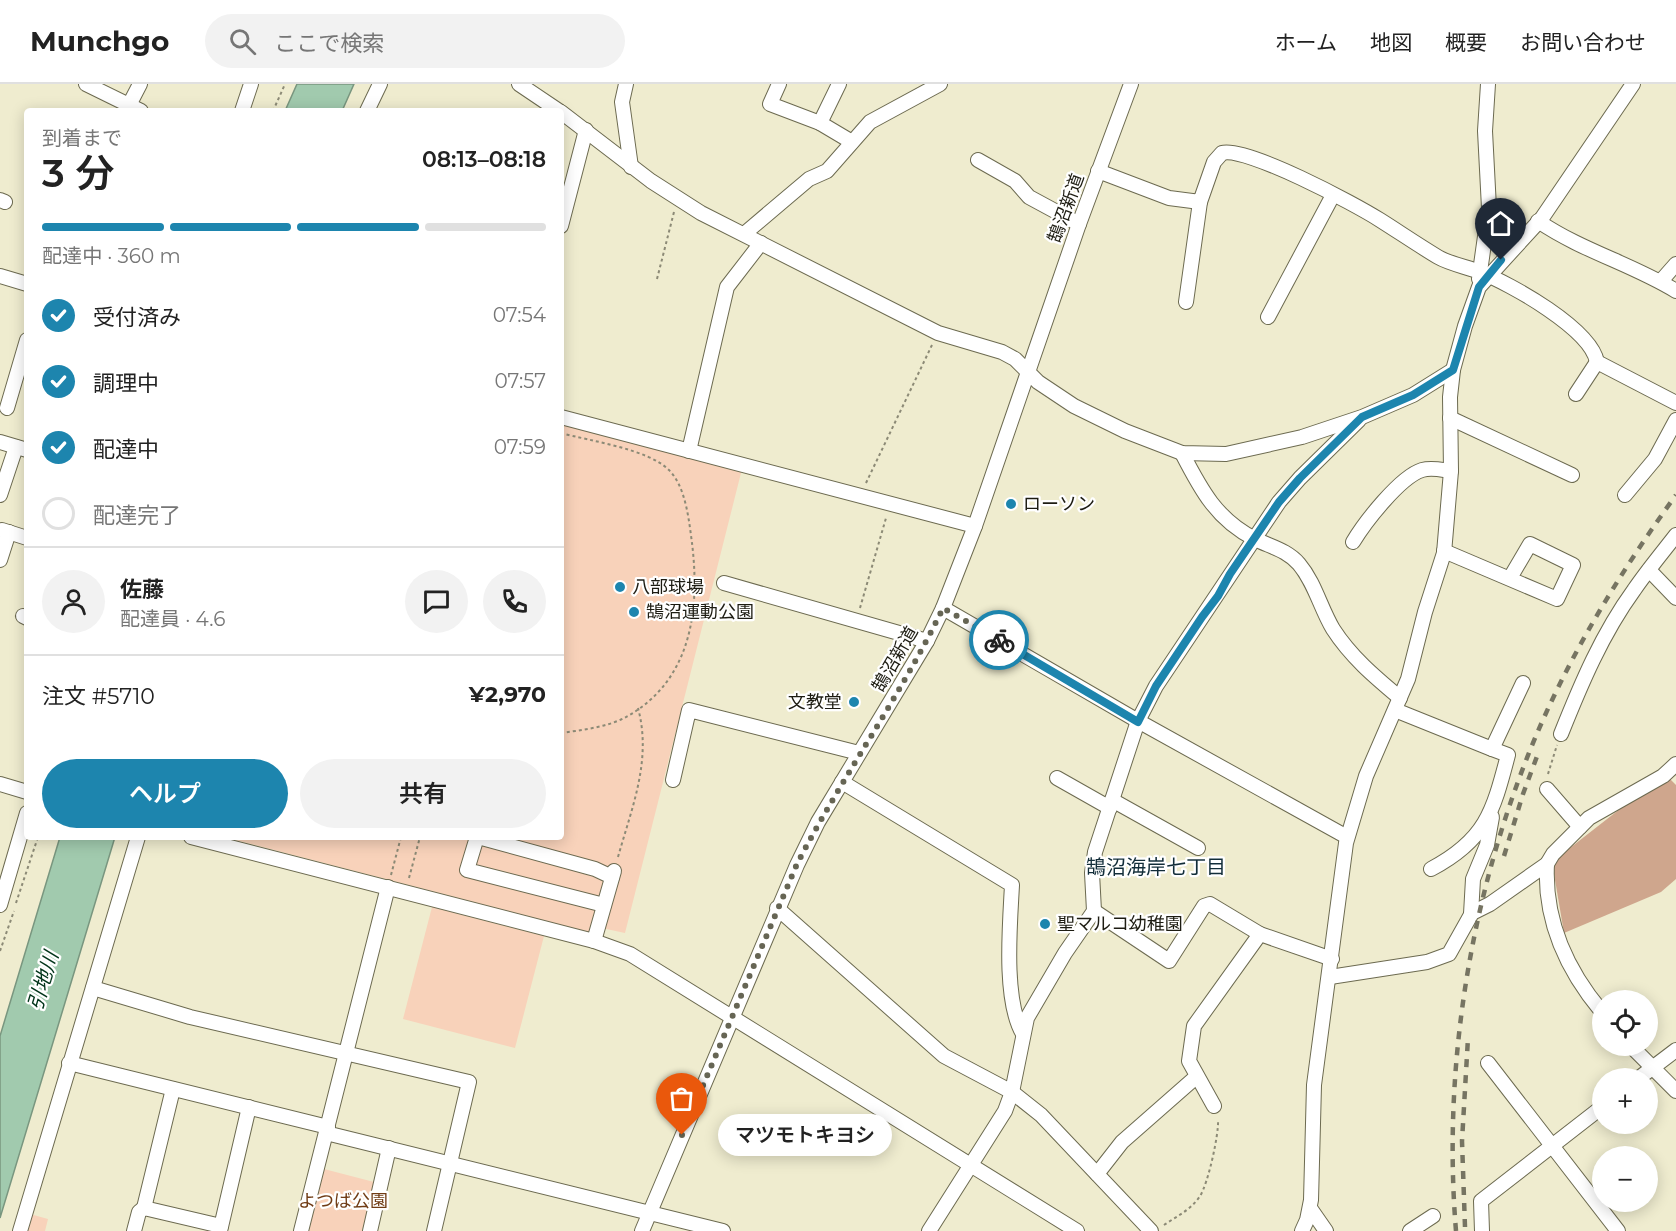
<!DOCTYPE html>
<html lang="ja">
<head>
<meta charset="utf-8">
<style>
	body { margin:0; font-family:Montserrat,"Noto Sans JP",sans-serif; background:#f2f2f2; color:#222; height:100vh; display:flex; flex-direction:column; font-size:22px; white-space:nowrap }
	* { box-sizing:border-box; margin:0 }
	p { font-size:20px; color:#767676 }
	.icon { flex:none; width:33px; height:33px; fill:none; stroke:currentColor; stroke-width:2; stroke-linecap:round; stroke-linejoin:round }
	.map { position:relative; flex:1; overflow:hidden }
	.details { position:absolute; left:24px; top:24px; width:540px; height:732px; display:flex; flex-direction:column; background:#fff; border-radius:6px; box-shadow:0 3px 15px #0003 }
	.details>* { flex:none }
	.buttons { position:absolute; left:1592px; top:906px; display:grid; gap:12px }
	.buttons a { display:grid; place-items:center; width:66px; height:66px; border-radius:50%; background:#fff; box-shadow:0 3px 15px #0003; font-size:30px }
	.pin { position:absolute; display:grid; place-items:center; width:51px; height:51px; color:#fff; margin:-62px -26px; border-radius:50% 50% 50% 0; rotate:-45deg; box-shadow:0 0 6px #0007 }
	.pin .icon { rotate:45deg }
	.courier { position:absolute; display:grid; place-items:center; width:60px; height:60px; margin:-30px; border:4px solid #1d85ae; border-radius:50%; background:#fff; color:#222; box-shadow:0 2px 8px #0007 }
	.bubble { position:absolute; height:42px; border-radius:21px; background:#fff; box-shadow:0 3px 15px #0003; font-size:20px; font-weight:600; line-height:42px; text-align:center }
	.overview em { font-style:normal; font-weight:600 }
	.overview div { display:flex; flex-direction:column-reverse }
	.overview { display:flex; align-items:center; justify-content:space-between; height:102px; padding:0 18px }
	h1 { font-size:39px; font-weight:600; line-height:45px }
	.bar { display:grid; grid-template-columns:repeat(4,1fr); gap:9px 6px; align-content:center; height:72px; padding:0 18px }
	.bar i { height:8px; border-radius:4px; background:#e0e0e0 }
	.bar .on { background:#1d85ae }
	.bar p { grid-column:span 4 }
	.line { display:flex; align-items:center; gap:15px; padding:0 18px; border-top:2px solid #e0e0e0 }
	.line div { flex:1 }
	.round { display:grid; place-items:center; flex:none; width:63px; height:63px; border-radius:32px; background:#f2f2f2 }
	ol { padding:0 18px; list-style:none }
	li { display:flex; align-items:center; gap:18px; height:66px }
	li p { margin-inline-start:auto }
	li .icon { padding:6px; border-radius:50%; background:#1d85ae; color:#fff; stroke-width:4 }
	li:last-child { color:#767676 }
	li i { width:33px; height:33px; border:3px solid #e0e0e0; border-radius:50% }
	.primary-button { display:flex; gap:12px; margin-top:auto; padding:12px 18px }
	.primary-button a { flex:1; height:69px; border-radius:36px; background:#1d85ae; color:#fff; font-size:24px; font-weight:600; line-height:69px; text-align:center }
	.primary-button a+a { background:#f2f2f2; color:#222 }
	header { display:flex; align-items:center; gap:36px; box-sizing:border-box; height:84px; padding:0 30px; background:#fff; border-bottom:2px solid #e0e0e0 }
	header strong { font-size:28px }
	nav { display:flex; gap:33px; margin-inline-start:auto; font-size:21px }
	.search { width:420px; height:54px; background:#f2f2f2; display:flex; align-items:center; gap:15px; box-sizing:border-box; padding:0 21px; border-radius:33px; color:#767676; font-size:22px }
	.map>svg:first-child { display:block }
	.green { fill:#f8d2ba }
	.forest { fill:#cfa68d }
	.water { fill:#a1caae; stroke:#79967f; stroke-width:1.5 }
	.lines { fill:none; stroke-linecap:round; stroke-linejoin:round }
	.minor-casing { stroke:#6c6a50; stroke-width:16 }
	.path { stroke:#8c8a76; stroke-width:2; stroke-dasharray:3 3; stroke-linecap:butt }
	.minor { stroke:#fff; stroke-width:14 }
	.rail { stroke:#767462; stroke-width:4.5; stroke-dasharray:8 8; stroke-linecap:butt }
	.done { stroke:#666554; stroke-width:6; stroke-dasharray:0 10.8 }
	.route { stroke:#1d85ae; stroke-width:8 }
	.poi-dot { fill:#1d85ae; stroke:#fff; stroke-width:2 }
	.labels { text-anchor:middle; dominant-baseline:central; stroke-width:4.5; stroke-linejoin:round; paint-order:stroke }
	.street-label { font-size:18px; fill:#1d1c12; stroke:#fff }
	.poi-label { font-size:18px; fill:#1d1c12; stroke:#fff; text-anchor:start }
	.park-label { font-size:18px; fill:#703c15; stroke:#fff }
	.neighbourhood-label { font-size:20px; fill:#122d39; stroke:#fff }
	.water-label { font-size:20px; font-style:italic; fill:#003419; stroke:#fff }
</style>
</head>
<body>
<header>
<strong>Munchgo</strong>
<div class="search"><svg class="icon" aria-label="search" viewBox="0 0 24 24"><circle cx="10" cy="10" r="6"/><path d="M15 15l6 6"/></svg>ここで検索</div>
<nav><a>ホーム</a><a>地図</a><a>概要</a><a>お問い合わせ</a></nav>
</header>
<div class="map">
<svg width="1676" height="1147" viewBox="0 0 1676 1147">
	<rect width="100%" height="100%" fill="#efeccf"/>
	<!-- green -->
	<g class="green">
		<polygon points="561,336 742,385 625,849 597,843 589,848 224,753 561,753"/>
		<polygon points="432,823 544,852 515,964 403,935"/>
		<polygon points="324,1085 374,1098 362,1147 309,1147"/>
		<polygon points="30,1130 48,1135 45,1147 25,1147"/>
	</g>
	<!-- forest -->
	<polygon class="forest" points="1670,695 1676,701 1676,795 1661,808 1564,849 1552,778 1625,721"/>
	<!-- water -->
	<g class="water">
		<polygon points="297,0 354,0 342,27 285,27"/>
		<polygon points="60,753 115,753 0,1134 0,952"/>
	</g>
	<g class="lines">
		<!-- minor casing -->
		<g class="minor-casing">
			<g id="minor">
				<polyline points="86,0 141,27"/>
				<polyline points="519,0 559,27"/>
				<polyline points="626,0 622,18 631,83"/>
				<polyline points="779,0 770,20 820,39 852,58"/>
				<polyline points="126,27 140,0"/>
				<polyline points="242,27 251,0"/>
				<polyline points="367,27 380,0"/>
				<polyline points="561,28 651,97 701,129 938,249 1002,268 1015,275 1038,298 1074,322 1125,347 1182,369 1226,370 1302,353 1362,333 1413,311 1453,286"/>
				<polyline points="820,39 839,0"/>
				<polyline points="978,76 1015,97 1029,113 1079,140"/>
				<path d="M1098 87 1169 114 1200 118 1214 78 1222 69C1246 62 1355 120 1380 136 1399 148 1418 161 1438 173 1450 180 1467 183 1480 188 1511 200 1591 245 1597 278"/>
				<polyline points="0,116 5,118"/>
				<path d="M1538 137C1582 167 1632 180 1676 207"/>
				<polyline points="561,142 586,46"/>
				<polyline points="744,150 809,95 827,87 870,38 940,0"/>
				<polyline points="0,192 27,200"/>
				<polyline points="1479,195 1489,124 1485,47 1488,0"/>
				<polyline points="1661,197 1676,180"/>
				<polyline points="1186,218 1200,118"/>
				<polyline points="1268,233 1333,111"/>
				<polyline points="1576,310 1597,278 1676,319"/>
				<polyline points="7,324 27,256"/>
				<polyline points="561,333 975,442"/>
				<polyline points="1450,334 1572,391"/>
				<polyline points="0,358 27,366"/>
				<polyline points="689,367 727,203 761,159"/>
				<path d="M1182 369C1201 406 1217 436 1255 455 1271 463 1287 466 1299 480 1315 499 1320 523 1333 545 1351 573 1375 593 1400 614"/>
				<polyline points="0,411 16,363"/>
				<polyline points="1625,411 1655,375 1676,336"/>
				<polyline points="2,446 27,454"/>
				<path d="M1353 458C1365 438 1400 393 1422 386 1432 383 1442 386 1451 387"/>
				<polyline points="1444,467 1557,515 1573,481 1530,460 1510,494"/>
				<polyline points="0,476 9,448"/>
				<polyline points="1649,486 1676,514"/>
				<polyline points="724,499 927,557"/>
				<polyline points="943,524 1138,637 1347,753"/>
				<polyline points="23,532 27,534"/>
				<polyline points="1395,626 1492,665 1523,599"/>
				<path d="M1561 650C1581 600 1602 550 1634 506 1647 487 1662 469 1676 451"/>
				<polyline points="1057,694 1110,724"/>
				<polyline points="673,696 689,626 859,669"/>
				<path d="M842 698 1012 801C1010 840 1003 916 1023 950"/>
				<polyline points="0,700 27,708"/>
				<polyline points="1547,705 1580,743"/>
				<polyline points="1112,716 1198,764"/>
				<polyline points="191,753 594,857 630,870 1077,1147"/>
				<polyline points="477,753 467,786 604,821"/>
				<polyline points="478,753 595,785 612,793"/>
				<path d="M1547 780C1544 837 1566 885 1602 928"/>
				<path d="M1431 785C1486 756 1493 728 1508 671L1492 665"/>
				<polyline points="0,821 27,729"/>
				<polyline points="777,824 944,972 1012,1008 1041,1031 1151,1147"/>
				<polyline points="1094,827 1169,877 1204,822 1210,820 1260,850"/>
				<polyline points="1471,830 1473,795 1487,761 1492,733"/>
				<polyline points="594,857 614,787"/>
				<polyline points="1330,893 1427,878 1449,870 1472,829 1490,820 1547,780 1553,770 1589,734 1663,692 1676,680"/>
				<polyline points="93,904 190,933 469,998 434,1147"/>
				<polyline points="1631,962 1676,1007"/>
				<polyline points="69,979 328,1043"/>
				<polyline points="1488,979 1618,1147"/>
				<polyline points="1639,994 1676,966"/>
				<polyline points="1214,1022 1189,977 1194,942 1260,850 1332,875"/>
				<polyline points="326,1049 723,1147"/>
				<polyline points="1097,1090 1122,1058 1196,993"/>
				<polyline points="144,1124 173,1005"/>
				<polyline points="1310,1124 1326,1147"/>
				<polyline points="20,1147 138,753"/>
				<polyline points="134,1147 139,1128 144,1124 221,1142"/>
				<polyline points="220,1147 249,1023"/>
				<polyline points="301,1147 388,803"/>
				<polyline points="370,1147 389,1064"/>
				<polyline points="642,1147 797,781 818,738 927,557 943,524 975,442 1079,140 1131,0"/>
				<polyline points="929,1147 1005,1027 1012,1008 1027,934 1065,869 1094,827 1092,789 1095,768 1138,637 1156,602 1279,418 1300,394 1359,336"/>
				<polyline points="1302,1147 1307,1136 1311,1116 1314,1001 1346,759 1366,692 1408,595 1425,528 1444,469 1451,387 1450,313 1453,286 1465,242 1479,203 1542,134 1633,0"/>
				<polyline points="1410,1147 1433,1132"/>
				<polyline points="1482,1147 1481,1117 1602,1023"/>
			</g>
		</g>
		<!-- path -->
		<g class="path">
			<polyline points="273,27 285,0"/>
			<polyline points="657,195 674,128"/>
			<path d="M561 349C590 357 648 365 669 386 686 403 689 437 692 459 700 525 692 595 628 632 609 643 582 646 561 649"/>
			<polyline points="866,399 932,261"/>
			<polyline points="860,524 886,434"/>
			<polyline points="1548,690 1557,661"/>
			<path d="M618 773C632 723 652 676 638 624"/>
			<polyline points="391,791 401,753"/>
			<polyline points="409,794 420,753"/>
			<polyline points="16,819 38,753"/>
			<polyline points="0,867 14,827"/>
			<path d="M1164 1141C1177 1132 1191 1126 1200 1112 1208 1100 1219 1050 1218 1036"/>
		</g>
		<!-- minor -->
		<use href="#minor" class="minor"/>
		<!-- rail -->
		<g class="rail">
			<polyline points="1504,772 1523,710 1539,667"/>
			<polyline points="1465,1143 1462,1057 1468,954"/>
			<path d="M1456 1147C1443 991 1468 826 1525 679 1562 583 1616 494 1676 411"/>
		</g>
	</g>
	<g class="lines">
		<!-- done -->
		<path class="done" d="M682 1051 797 780C842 693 900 613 943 524L999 556"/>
		<!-- route -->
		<polyline class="route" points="999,556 1138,638 1156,602 1202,533 1218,512 1230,490 1279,418 1300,394 1362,333 1413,311 1453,286 1479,203 1501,176"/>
	</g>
	<!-- markers -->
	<g class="poi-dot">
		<circle cx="1011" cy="420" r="6"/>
		<circle cx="620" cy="503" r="6"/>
		<circle cx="634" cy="528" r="6"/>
		<circle cx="854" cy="618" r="6"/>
		<circle cx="1045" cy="840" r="6"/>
	</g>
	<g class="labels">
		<!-- street labels -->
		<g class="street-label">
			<text transform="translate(1066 124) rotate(-70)">鵠沼新道</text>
			<text transform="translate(895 575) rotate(-60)">鵠沼新道</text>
		</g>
		<!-- poi labels -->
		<g class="poi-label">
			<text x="1023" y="420">ローソン</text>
			<text x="632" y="503">八部球場</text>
			<text x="646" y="528">鵠沼運動公園</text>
			<text x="842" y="618" text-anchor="end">文教堂</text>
			<text x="1057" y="840">聖マルコ幼稚園</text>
		</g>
		<!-- park labels -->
		<g class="park-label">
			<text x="343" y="1117">よつば公園</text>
		</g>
		<!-- neighbourhood labels -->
		<g class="neighbourhood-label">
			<text x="1156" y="783">鵠沼海岸七丁目</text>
		</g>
		<!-- water labels -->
		<g class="water-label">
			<text transform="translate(43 897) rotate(-73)">引地川</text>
		</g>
	</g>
</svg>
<div class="buttons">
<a><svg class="icon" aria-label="locate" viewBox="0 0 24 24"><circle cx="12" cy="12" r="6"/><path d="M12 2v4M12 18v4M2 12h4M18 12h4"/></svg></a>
<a>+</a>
<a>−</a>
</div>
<div class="pin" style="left:682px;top:1051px;background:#ea580c"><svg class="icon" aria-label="bag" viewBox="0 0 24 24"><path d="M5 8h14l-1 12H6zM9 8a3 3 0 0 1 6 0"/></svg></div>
<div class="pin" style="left:1501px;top:176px;background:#1f2937"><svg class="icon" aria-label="home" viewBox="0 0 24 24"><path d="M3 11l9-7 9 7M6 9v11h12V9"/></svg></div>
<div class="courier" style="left:999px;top:556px"><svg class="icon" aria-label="bike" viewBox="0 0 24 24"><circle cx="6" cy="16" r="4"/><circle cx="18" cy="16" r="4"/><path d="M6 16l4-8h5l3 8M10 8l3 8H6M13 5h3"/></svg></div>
<div class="bubble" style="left:718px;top:1030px;width:174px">マツモトキヨシ</div>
<section class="details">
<div class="overview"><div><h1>3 分</h1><p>到着まで</p></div><em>08:13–08:18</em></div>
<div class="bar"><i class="on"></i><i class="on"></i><i class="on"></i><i></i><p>配達中 · 360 m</p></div>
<ol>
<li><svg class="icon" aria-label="check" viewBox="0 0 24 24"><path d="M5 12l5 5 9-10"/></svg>受付済み<p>07:54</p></li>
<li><svg class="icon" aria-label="check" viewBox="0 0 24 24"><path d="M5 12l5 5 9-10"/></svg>調理中<p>07:57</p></li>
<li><svg class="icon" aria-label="check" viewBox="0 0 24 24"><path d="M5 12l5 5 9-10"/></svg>配達中<p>07:59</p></li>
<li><i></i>配達完了</li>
</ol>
<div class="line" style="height:108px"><a class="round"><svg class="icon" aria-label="person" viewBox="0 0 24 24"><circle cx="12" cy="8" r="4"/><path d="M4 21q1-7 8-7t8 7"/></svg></a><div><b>佐藤</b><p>配達員 · 4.6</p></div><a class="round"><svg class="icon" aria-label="chat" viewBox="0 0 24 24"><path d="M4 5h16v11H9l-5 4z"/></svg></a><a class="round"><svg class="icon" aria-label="phone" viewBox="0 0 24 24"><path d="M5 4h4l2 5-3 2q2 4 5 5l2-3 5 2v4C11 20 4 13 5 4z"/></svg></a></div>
<div class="line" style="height:78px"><div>注文 #5710</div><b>¥2,970</b></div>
<div class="primary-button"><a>ヘルプ</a><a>共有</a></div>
</section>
</div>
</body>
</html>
